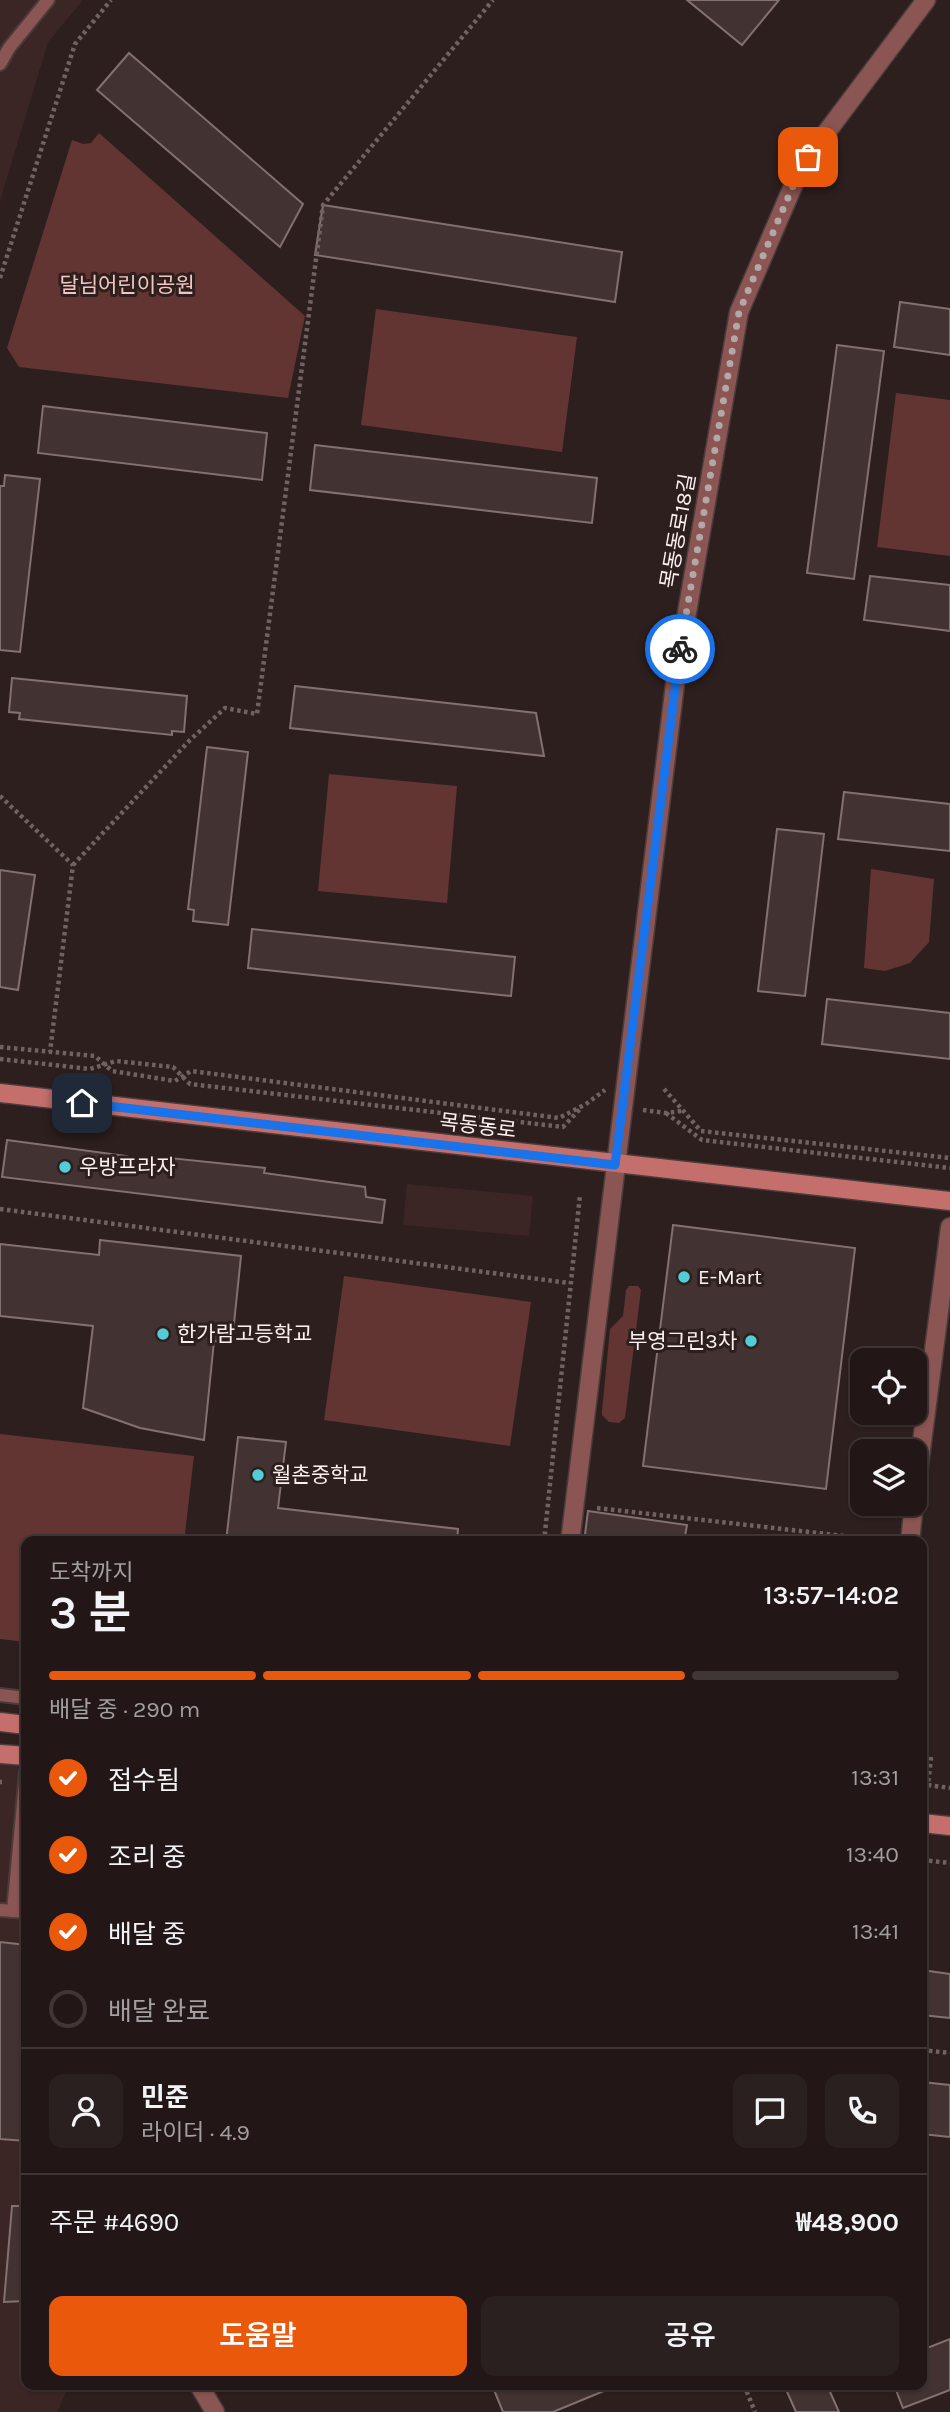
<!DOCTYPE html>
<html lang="ko">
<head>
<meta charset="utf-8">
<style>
	body { margin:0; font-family:Karla,"Noto Sans KR",sans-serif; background:#2a201f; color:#f1f3f6; height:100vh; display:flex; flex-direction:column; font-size:26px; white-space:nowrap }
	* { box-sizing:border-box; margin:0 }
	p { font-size:23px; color:#a29fa1 }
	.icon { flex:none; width:38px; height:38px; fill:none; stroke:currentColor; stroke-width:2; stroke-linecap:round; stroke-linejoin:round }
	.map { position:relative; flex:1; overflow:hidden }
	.details { position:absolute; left:21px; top:1536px; width:906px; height:854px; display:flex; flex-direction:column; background:#221716; border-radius:14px; box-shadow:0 2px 5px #0004,0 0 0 2px #3f3635 }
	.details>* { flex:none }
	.buttons { position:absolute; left:850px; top:1348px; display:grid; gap:14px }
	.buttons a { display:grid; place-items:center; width:77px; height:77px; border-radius:14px; background:#221716; box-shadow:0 2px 5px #0004,0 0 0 2px #3f3635; font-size:35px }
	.pin { position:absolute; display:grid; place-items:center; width:60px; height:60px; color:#fff; margin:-30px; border-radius:14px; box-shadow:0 4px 10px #0006 }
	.courier { position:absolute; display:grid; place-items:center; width:70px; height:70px; margin:-35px; border:5px solid #1a73e8; border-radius:50%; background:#fff; color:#222; box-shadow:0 2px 9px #0007 }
	.headline em { font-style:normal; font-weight:600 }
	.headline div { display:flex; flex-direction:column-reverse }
	.headline { display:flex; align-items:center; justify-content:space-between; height:119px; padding:0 28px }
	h1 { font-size:46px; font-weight:600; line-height:52px }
	.bar { display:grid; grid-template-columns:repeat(4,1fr); gap:10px 7px; align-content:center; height:84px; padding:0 28px }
	.bar i { height:9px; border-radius:5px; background:#3f3635 }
	.bar .active { background:#ea580c }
	.bar p { grid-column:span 4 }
	.line { display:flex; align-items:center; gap:18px; padding:0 28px; border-top:2px solid #3f3635 }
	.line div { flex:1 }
	.round { display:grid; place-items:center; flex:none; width:74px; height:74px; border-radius:14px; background:#2a201f }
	ol { padding:0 28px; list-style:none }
	li { display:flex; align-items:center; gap:21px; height:77px }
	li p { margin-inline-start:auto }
	li .icon { padding:7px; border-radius:50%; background:#ea580c; color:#fff; stroke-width:4 }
	li:last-child { color:#a29fa1 }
	li i { width:38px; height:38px; border:4px solid #3f3635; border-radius:50% }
	.primary-button { display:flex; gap:14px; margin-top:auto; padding:14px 28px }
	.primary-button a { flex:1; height:80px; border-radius:14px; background:#ea580c; color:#fff; font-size:28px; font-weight:600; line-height:80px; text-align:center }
	.primary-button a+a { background:#2a201f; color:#f1f3f6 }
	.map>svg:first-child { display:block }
	.built { fill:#3b2625 }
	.green { fill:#623533 }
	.building { fill:#423332; stroke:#82716f; stroke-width:2 }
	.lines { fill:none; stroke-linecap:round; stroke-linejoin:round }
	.service-casing { stroke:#4a3c3b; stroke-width:16 }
	.minor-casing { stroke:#4a3c3b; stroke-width:21 }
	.tertiary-casing { stroke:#4a3c3b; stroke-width:21 }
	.secondary-casing { stroke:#4a3c3b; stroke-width:21 }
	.path { stroke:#6f6261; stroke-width:4.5; stroke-dasharray:3.5 3.5; stroke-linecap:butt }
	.service { stroke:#8a5552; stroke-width:12 }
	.minor { stroke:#8a5552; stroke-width:18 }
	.tertiary { stroke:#8a5552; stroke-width:18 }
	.secondary { stroke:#c56f6c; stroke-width:18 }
	.done { stroke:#b3a8a6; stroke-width:7; stroke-dasharray:0 12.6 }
	.route { stroke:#1a73e8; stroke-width:9 }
	.poi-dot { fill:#52ccd6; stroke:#2d1f1e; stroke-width:2.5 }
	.labels { text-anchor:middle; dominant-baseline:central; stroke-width:6; stroke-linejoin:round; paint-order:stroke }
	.park-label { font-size:21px; fill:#f2c5c1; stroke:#2d1f1e }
	.street-label { font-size:21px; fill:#fbf1f0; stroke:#2d1f1e }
	.poi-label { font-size:21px; fill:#fbf1f0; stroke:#2d1f1e; text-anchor:start }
</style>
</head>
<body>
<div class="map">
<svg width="950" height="2412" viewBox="0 0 950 2412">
	<rect width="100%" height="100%" fill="#2d1f1e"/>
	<!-- built -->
	<g class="built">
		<polygon points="0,0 83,0 48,42 0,201"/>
		<polygon points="407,1184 533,1196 529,1236 403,1225"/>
		<polygon points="0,1760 26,1762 26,2385 69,2385 57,2412 0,2412"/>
	</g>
	<!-- green -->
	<g class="green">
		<polygon points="99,133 305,316 288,398 19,367 7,348 72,140 83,144 91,143"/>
		<polygon points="376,309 577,337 562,452 361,425"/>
		<polygon points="896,393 950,400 950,556 877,547"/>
		<polygon points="329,774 457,786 447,903 318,891"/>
		<polygon points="871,869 934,879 929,942 910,963 885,971 864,968"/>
		<polygon points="344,1276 531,1302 510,1446 324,1420"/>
		<polygon points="629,1286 638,1286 641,1290 625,1418 619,1423 609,1422 602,1415 602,1411 610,1329 623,1316 626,1290"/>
		<polygon points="0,1434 194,1456 184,1542 26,1542 26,1642 0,1639"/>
	</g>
	<!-- building -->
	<g class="building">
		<polygon points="687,0 779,0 742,45"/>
		<polygon points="129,53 303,204 280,247 97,90"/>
		<polygon points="323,205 622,252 615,302 315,255"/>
		<polygon points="900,302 950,309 950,355 894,347"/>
		<polygon points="837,345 884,351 854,579 807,573"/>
		<polygon points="43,406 267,433 262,480 38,453"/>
		<polygon points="315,445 597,478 592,523 310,490"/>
		<polygon points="5,475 40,479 20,652 0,650 0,486 4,486"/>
		<polygon points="870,576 950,585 950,631 864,620"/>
		<polygon points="12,678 187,696 184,732 172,731 172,735 19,719 20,713 9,712"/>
		<polygon points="295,686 536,713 544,756 290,728"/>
		<polygon points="207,747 248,752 228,925 193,921 194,910 188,909"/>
		<polygon points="844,792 950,804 950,851 838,839"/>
		<polygon points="777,829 824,834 805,996 758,991"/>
		<polygon points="0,870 35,875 18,990 0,987"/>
		<polygon points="252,929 515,957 511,996 248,968"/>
		<polygon points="827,999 950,1013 950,1059 822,1044"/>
		<polygon points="7,1140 127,1156 126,1165 169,1170 170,1158 265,1168 264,1173 365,1187 366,1197 385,1200 382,1223 2,1177"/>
		<polygon points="673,1225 855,1248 826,1489 643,1466"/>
		<polygon points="100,1240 241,1256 232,1343 214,1341 204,1440 140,1428 83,1408 93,1326 0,1316 0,1244 99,1255"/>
		<polygon points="238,1437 286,1442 278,1508 458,1529 457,1542 226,1542"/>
		<polygon points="588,1511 687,1525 684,1542 584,1542"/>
		<polygon points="0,1942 26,1945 26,2141 0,2139"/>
		<polygon points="922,1970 950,1974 950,2018 922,2015"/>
		<polygon points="922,2082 950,2085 950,2137 922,2134"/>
		<polygon points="12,2206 26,2206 26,2301 4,2302"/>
		<polygon points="950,2339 950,2390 903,2408 894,2385 922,2385 922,2350"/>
		<polygon points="492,2385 616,2385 616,2386 553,2412 503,2412"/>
		<polygon points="784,2385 827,2385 839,2412 796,2412"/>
	</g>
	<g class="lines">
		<!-- service casing -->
		<g class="service-casing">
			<g id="service">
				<polyline points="0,64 9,48 48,0"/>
				<polyline points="0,1695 26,1698"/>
				<polyline points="0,1910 26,1912"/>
				<polyline points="13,1911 26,1772"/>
			</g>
		</g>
		<!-- minor casing -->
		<g class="minor-casing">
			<polyline id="minor" points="616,1165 676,676 739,312 802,165 926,0"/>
		</g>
		<!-- tertiary casing -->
		<g class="tertiary-casing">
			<g id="tertiary">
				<polyline points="915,1496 950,1227"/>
				<polyline points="570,1542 616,1165"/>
				<polyline points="910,1542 914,1503"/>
				<polyline points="199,2385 215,2412"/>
			</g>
		</g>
		<!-- secondary casing -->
		<g class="secondary-casing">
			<g id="secondary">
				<polyline points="0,1093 950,1201"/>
				<polyline points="0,1722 26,1725"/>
				<polyline points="0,1754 26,1756"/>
				<polyline points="922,1823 950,1826"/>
			</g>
		</g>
		<!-- path -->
		<g class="path">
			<polyline points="0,278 75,44 111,0"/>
			<polyline points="0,796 73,865 50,1052"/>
			<polyline points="73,865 190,740 225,708 257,714 323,205 493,0"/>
			<polyline points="0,1047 95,1056 112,1071 175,1081 191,1071 559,1118 586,1104 605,1090"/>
			<polyline points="0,1059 90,1069 116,1061 173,1067 190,1084 563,1127 580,1109"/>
			<polyline points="664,1089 701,1131 950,1158"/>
			<polyline points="643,1110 666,1113 682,1111"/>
			<polyline points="666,1113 702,1140 950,1168"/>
			<polyline points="0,1209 569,1283"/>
			<polyline points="597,1508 871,1539"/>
			<polyline points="544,1542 580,1195"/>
			<polyline points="931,1757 928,1785 950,1788"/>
			<polyline points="0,1782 2,1782"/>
			<polyline points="922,1860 950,1863"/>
			<polyline points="922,2050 950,2053"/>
			<polyline points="744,2385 755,2412"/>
		</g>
		<!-- service -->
		<use href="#service" class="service"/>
		<!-- minor -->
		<use href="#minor" class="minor"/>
		<!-- tertiary -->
		<use href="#tertiary" class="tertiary"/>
		<!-- secondary -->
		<use href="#secondary" class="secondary"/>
	</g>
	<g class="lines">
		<!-- done -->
		<polyline class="done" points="680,649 739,312 802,165 808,157"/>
		<!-- route -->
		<polyline class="route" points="82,1103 615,1165 680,649"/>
	</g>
	<!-- markers -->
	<g class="poi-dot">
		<circle cx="65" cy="1167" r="7"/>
		<circle cx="684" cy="1277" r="7"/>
		<circle cx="163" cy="1334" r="7"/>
		<circle cx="751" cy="1341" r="7"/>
		<circle cx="258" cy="1475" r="7"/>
	</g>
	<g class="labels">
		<!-- park labels -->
		<g class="park-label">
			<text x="127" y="285">달님어린이공원</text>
		</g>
		<!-- street labels -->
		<g class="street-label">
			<text transform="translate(678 531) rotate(-80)">목동동로18길</text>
			<text transform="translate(478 1126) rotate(7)">목동동로</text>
		</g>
		<!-- poi labels -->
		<g class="poi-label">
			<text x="79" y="1167">우방프라자</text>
			<text x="698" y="1277">E-Mart</text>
			<text x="177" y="1334">한가람고등학교</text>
			<text x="737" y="1341" text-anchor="end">부영그린3차</text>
			<text x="272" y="1475">월촌중학교</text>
		</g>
	</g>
</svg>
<div class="buttons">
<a><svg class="icon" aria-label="locate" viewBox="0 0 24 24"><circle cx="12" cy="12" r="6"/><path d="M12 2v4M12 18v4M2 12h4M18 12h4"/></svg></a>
<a><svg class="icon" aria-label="layers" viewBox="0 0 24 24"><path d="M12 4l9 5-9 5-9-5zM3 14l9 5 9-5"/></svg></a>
</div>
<div class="pin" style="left:808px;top:157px;background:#ea580c"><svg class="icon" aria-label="bag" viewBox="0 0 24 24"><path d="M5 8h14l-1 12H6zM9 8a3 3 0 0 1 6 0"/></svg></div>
<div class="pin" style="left:82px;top:1103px;background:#1f2937"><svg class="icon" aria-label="home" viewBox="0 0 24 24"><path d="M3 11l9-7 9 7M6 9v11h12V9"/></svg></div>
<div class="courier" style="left:680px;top:649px"><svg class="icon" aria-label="bike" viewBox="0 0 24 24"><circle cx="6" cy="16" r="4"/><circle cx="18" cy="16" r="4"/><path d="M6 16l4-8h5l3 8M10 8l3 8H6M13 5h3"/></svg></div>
<section class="details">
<div class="headline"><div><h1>3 분</h1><p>도착까지</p></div><em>13:57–14:02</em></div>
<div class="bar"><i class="active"></i><i class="active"></i><i class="active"></i><i></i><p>배달 중 · 290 m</p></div>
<ol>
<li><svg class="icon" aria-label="check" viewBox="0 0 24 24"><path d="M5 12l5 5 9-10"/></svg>접수됨<p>13:31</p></li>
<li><svg class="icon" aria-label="check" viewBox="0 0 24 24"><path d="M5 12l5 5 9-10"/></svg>조리 중<p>13:40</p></li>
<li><svg class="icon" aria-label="check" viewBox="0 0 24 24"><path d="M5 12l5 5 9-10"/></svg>배달 중<p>13:41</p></li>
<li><i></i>배달 완료</li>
</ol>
<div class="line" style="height:126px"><a class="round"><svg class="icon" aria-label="person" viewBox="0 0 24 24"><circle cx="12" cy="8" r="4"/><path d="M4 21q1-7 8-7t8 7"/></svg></a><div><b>민준</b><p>라이더 · 4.9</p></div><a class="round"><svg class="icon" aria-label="chat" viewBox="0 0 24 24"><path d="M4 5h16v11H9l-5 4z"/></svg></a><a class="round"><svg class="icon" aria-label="phone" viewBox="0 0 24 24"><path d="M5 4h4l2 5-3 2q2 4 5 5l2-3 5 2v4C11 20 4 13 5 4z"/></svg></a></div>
<div class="line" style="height:91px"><div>주문 #4690</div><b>₩48,900</b></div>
<div class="primary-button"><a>도움말</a><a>공유</a></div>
</section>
</div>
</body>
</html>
